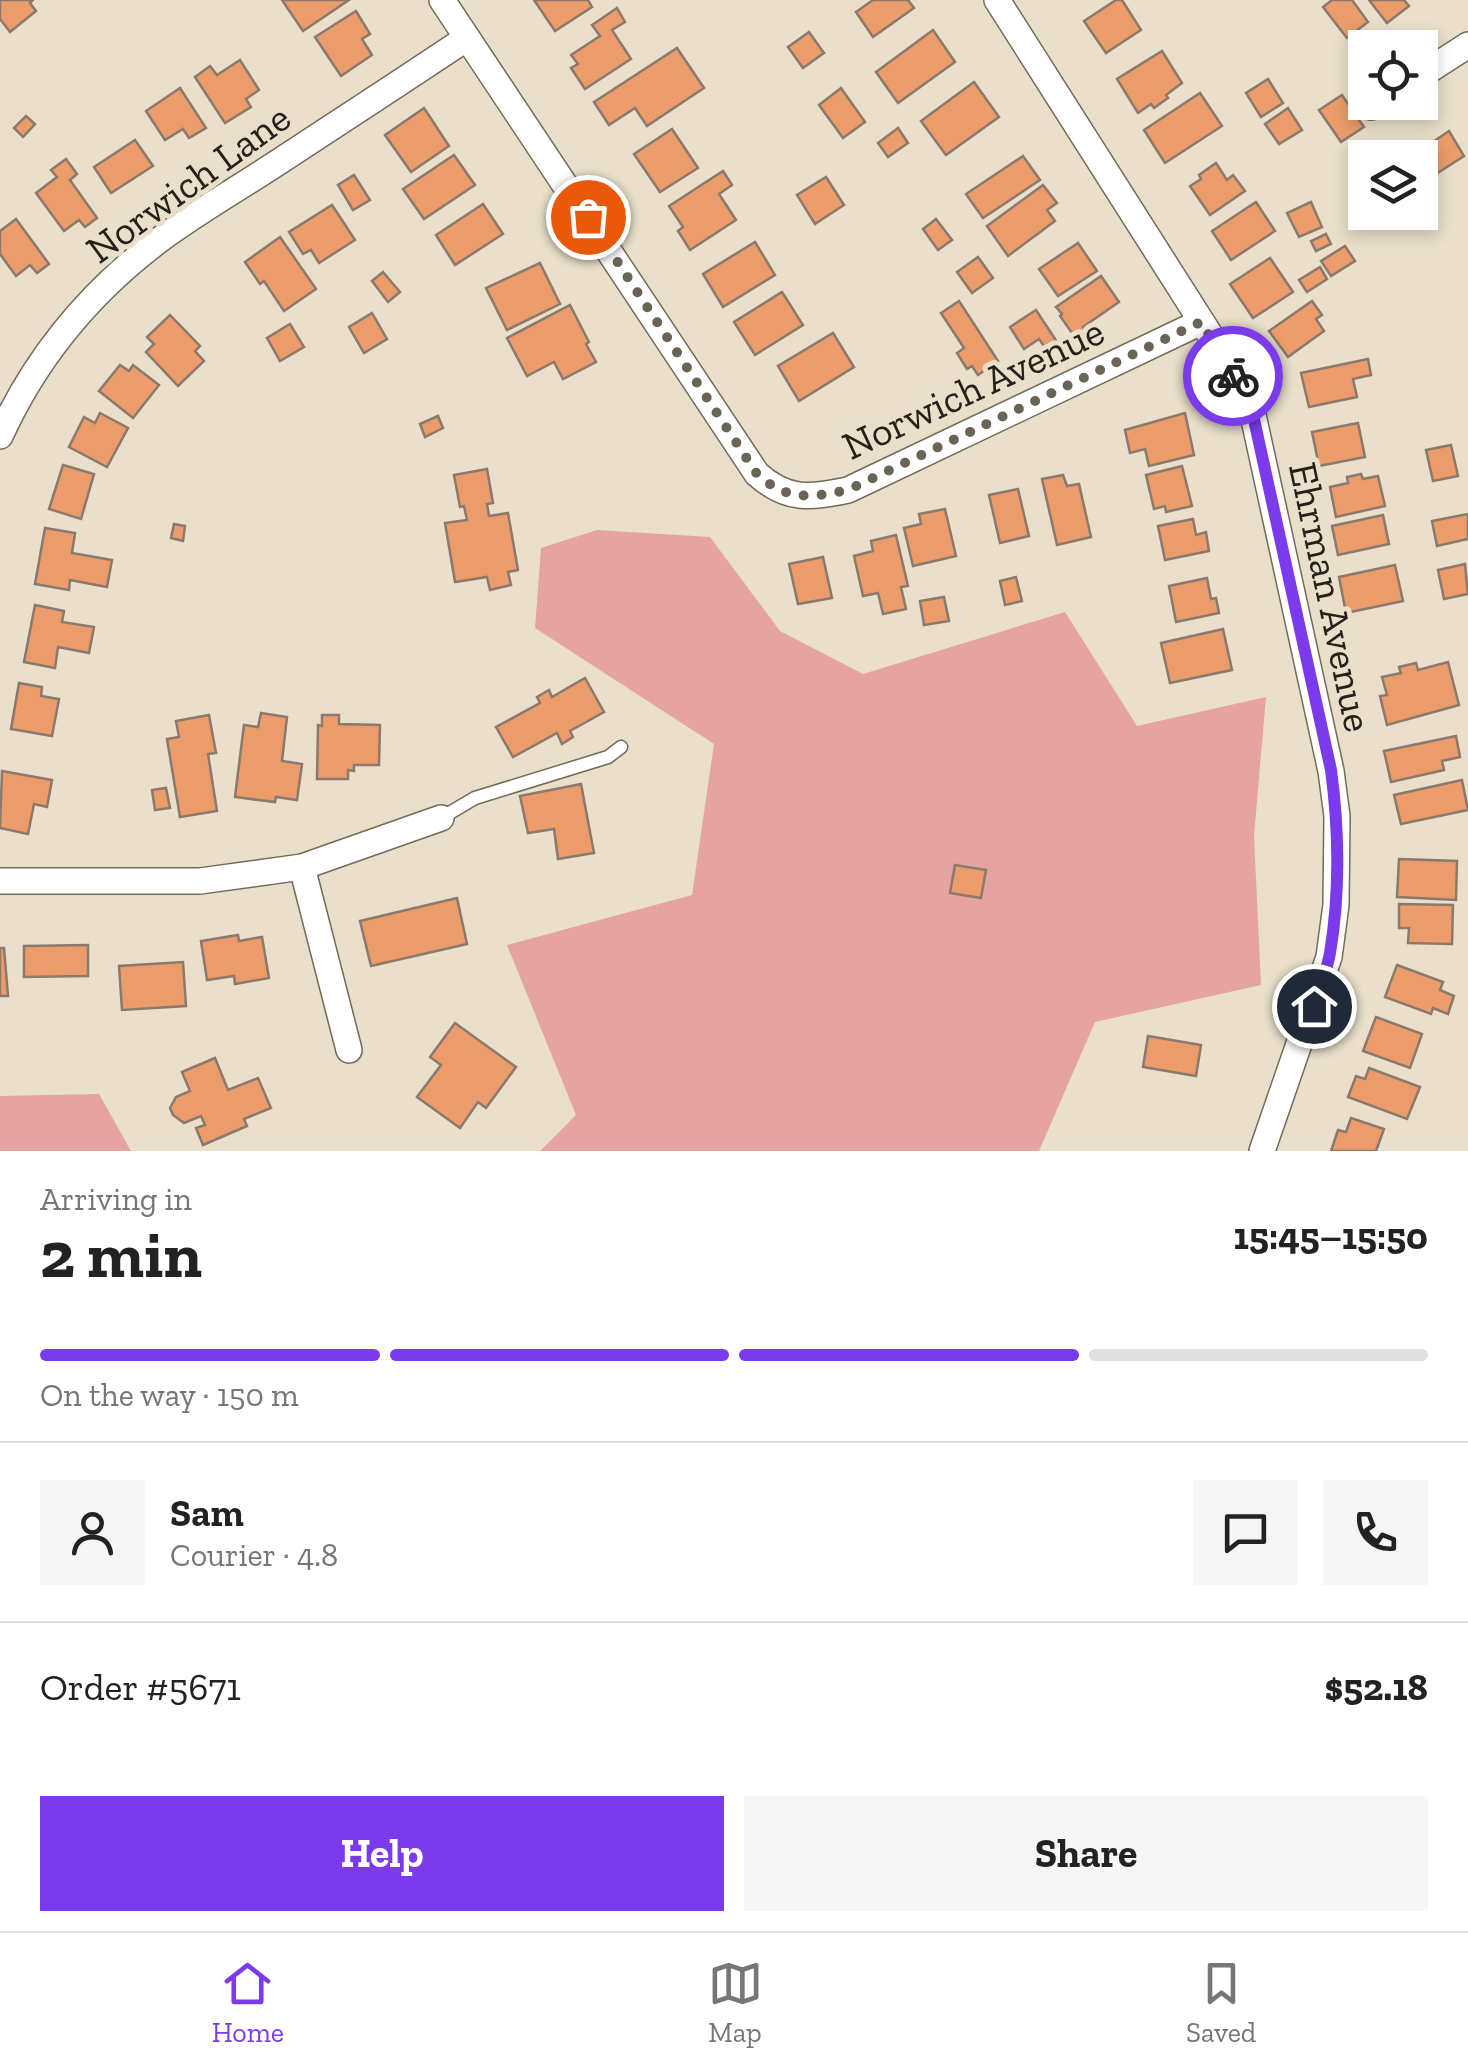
<!DOCTYPE html>
<html lang="en">
<head>
<meta charset="utf-8">
<style>
	body { margin:0; font-family:"Zilla Slab",serif; background:#f6f6f6; color:#222; height:100vh; display:flex; flex-direction:column; font-size:38px; white-space:nowrap }
	* { box-sizing:border-box; margin:0 }
	p { font-size:32px; color:#767676 }
	.icon { flex:none; width:55px; height:55px; fill:none; stroke:currentColor; stroke-width:2; stroke-linecap:round; stroke-linejoin:round }
	.map { position:relative; height:1151px; overflow:hidden }
	.sheet { display:flex; flex-direction:column; background:#fff; flex:1 }
	.sheet>* { flex:none }
	.controls { position:absolute; left:1348px; top:30px; display:grid; gap:20px }
	.controls a { display:grid; place-items:center; width:90px; height:90px; border-radius:0px; background:#fff; box-shadow:0 5px 15px #0003; font-size:50px }
	.pin { position:absolute; display:grid; place-items:center; width:85px; height:85px; color:#fff; margin:-42px; border:5px solid #fff; border-radius:50%; box-shadow:0 2px 10px #0007 }
	.courier { position:absolute; display:grid; place-items:center; width:100px; height:100px; margin:-50px; border:8px solid #7c3aed; border-radius:50%; background:#fff; color:#222; box-shadow:0 2px 12px #0007 }
	.head em { font-style:normal; font-weight:700 }
	.head div { display:flex; flex-direction:column-reverse }
	.head { display:flex; align-items:center; justify-content:space-between; height:170px; padding:0 40px }
	h1 { font-size:65px; font-weight:700; line-height:75px }
	.bar { display:grid; grid-template-columns:repeat(4,1fr); gap:15px 10px; align-content:center; height:120px; padding:0 40px }
	.bar i { height:12px; border-radius:8px; background:#e0e0e0 }
	.bar .on { background:#7c3aed }
	.bar p { grid-column:span 4 }
	.line { display:flex; align-items:center; gap:25px; padding:0 40px; border-top:2px solid #e0e0e0 }
	.line div { flex:1 }
	.round { display:grid; place-items:center; flex:none; width:105px; height:105px; border-radius:0px; background:#f6f6f6 }
	.cta { display:flex; gap:20px; margin-top:auto; padding:20px 40px }
	.cta a { flex:1; height:115px; border-radius:0px; background:#7c3aed; color:#fff; font-size:40px; font-weight:700; line-height:115px; text-align:center }
	.cta a+a { background:#f6f6f6; color:#222 }
	.dock { display:flex; justify-content:space-around; align-items:center; height:140px; border-top:2px solid #e0e0e0; background:#fff; font-size:28px; color:#767676 }
	.dock a { display:grid; justify-items:center; gap:5px }
	.dock .on { color:#7c3aed }
	.map>svg:first-child { display:block }
	.green { fill:#e5a4a2 }
	.building { fill:#eb9c6a; stroke:#8c796d; stroke-width:2.5 }
	.lines { fill:none; stroke-linecap:round; stroke-linejoin:round }
	.lane-casing { stroke:#746a58; stroke-width:15 }
	.street-casing { stroke:#746a58; stroke-width:28 }
	.lane { stroke:#fff; stroke-width:12 }
	.street { stroke:#fff; stroke-width:25 }
	.done { stroke:#6a6457; stroke-width:10; stroke-dasharray:0 18 }
	.route { stroke:#7c3aed; stroke-width:12 }
	.labels { text-anchor:middle; dominant-baseline:central; stroke-width:10; stroke-linejoin:round; paint-order:stroke }
	.street-label { font-size:40px; fill:#252119; stroke:#e9dfca }
</style>
</head>
<body>
<div class="map">
<svg width="1468" height="1151" viewBox="0 0 1468 1151">
	<rect width="100%" height="100%" fill="#e9dfca"/>
	<!-- green -->
	<g class="green">
		<polygon points="597,530 710,537 780,631 863,674 1065,612 1137,726 1266,697 1254,836 1261,985 1095,1022 1039,1151 540,1151 576,1115 507,945 692,895 714,744 535,628 541,548"/>
		<polygon points="99,1094 131,1151 0,1151 0,1096"/>
	</g>
	<!-- building -->
	<g class="building">
		<polygon points="0,0 33,0 30,3 36,11 10,32 0,19"/>
		<polygon points="282,0 349,0 303,31"/>
		<polygon points="534,0 588,0 592,7 555,31"/>
		<polygon points="873,0 908,0 914,8 873,37 856,12"/>
		<polygon points="1116,0 1122,0 1141,30 1106,53 1084,21"/>
		<polygon points="1332,0 1352,0 1368,22 1347,38 1323,7"/>
		<polygon points="1369,0 1404,0 1409,6 1387,23"/>
		<polygon points="617,8 625,22 612,30 631,59 585,89 571,68 578,64 571,55 600,36 592,25"/>
		<polygon points="356,11 370,34 362,39 372,55 341,76 315,37"/>
		<polygon points="933,30 955,62 898,103 876,72"/>
		<polygon points="809,32 824,53 803,68 788,47"/>
		<polygon points="677,48 704,88 647,126 635,108 609,125 594,102"/>
		<polygon points="1162,51 1182,83 1166,95 1168,98 1154,108 1151,104 1138,113 1117,79"/>
		<polygon points="240,60 259,90 246,99 251,107 225,123 195,77 210,66 217,75"/>
		<polygon points="1268,79 1283,103 1261,117 1246,93"/>
		<polygon points="974,82 999,117 946,155 921,121"/>
		<polygon points="180,88 206,128 189,138 183,129 165,140 146,111"/>
		<polygon points="841,88 865,122 843,138 819,105"/>
		<polygon points="1200,93 1222,126 1165,163 1144,130"/>
		<polygon points="1342,95 1364,127 1341,142 1319,110"/>
		<polygon points="424,108 449,146 411,172 385,135"/>
		<polygon points="1288,108 1302,130 1279,144 1265,124"/>
		<polygon points="26,116 35,124 23,137 14,128"/>
		<polygon points="898,128 908,143 888,157 878,143"/>
		<polygon points="672,129 698,168 660,192 634,154"/>
		<polygon points="1449,131 1464,156 1436,174 1421,150"/>
		<polygon points="135,140 153,166 111,193 94,167"/>
		<polygon points="454,155 475,185 424,219 403,189"/>
		<polygon points="1023,156 1040,180 983,218 966,194"/>
		<polygon points="66,159 77,174 70,180 97,218 85,227 79,220 64,231 36,193 57,177 51,170"/>
		<polygon points="1216,163 1227,180 1233,175 1245,191 1210,215 1190,186 1201,179 1199,175"/>
		<polygon points="723,171 732,185 719,194 736,220 690,250 678,231 683,227 669,206"/>
		<polygon points="354,175 370,200 353,210 338,185"/>
		<polygon points="826,177 844,205 815,224 797,195"/>
		<polygon points="1043,185 1057,203 1047,210 1055,221 1008,256 987,226"/>
		<polygon points="1256,202 1275,231 1231,260 1212,231"/>
		<polygon points="1311,202 1322,227 1299,237 1287,213"/>
		<polygon points="483,204 503,234 455,265 436,235"/>
		<polygon points="332,205 355,240 319,263 311,250 303,254 289,232"/>
		<polygon points="16,219 49,264 37,273 30,265 16,276 0,254 0,231"/>
		<polygon points="936,219 952,240 938,250 923,229"/>
		<polygon points="1326,234 1331,244 1316,251 1311,241"/>
		<polygon points="280,237 316,289 284,311 264,281 260,284 245,262"/>
		<polygon points="755,242 775,275 723,307 703,274"/>
		<polygon points="1078,243 1097,271 1058,296 1039,269"/>
		<polygon points="1345,246 1355,261 1331,276 1321,261"/>
		<polygon points="978,257 993,278 972,293 957,272"/>
		<polygon points="1270,258 1293,292 1253,318 1230,284"/>
		<polygon points="540,263 560,304 507,330 486,288"/>
		<polygon points="1320,267 1327,279 1307,292 1299,280"/>
		<polygon points="383,272 400,292 388,302 372,281"/>
		<polygon points="1101,276 1119,302 1083,327 1088,333 1077,340 1060,316 1062,314 1056,307"/>
		<polygon points="782,292 803,325 755,355 734,322"/>
		<polygon points="959,301 998,361 978,375 972,366 967,369 957,353 964,348 941,313"/>
		<polygon points="1312,301 1322,315 1316,319 1324,331 1288,357 1269,331"/>
		<polygon points="570,305 589,342 586,344 596,362 563,379 554,362 527,376 507,338"/>
		<polygon points="1036,310 1061,348 1050,355 1039,339 1024,349 1010,327"/>
		<polygon points="372,313 387,339 364,353 349,327"/>
		<polygon points="170,315 200,346 195,351 204,361 178,386 146,352 154,344 147,337"/>
		<polygon points="290,324 304,347 280,361 267,338"/>
		<polygon points="833,333 854,367 799,401 778,366"/>
		<polygon points="1368,359 1371,375 1353,379 1357,397 1309,407 1301,373"/>
		<polygon points="120,365 129,371 133,365 159,385 133,418 99,391"/>
		<polygon points="100,413 128,428 107,467 69,447 84,417 95,423"/>
		<polygon points="1185,413 1194,455 1149,466 1145,449 1130,453 1125,430"/>
		<polygon points="438,416 443,428 425,437 420,424"/>
		<polygon points="1358,423 1365,457 1319,466 1312,432"/>
		<polygon points="1451,445 1458,476 1433,481 1426,450"/>
		<polygon points="63,465 94,474 81,519 49,509"/>
		<polygon points="1182,466 1192,506 1166,512 1165,506 1154,509 1146,475"/>
		<polygon points="487,469 493,503 487,504 489,516 508,513 518,570 508,572 511,585 490,590 487,577 455,582 445,523 467,520 464,506 460,507 454,475"/>
		<polygon points="1361,474 1363,479 1378,476 1385,506 1336,517 1330,487 1348,483 1347,477"/>
		<polygon points="1063,475 1067,486 1079,484 1091,537 1057,545 1042,479"/>
		<polygon points="1018,489 1029,536 1000,543 989,495"/>
		<polygon points="945,509 956,556 913,566 904,528 921,524 919,514"/>
		<polygon points="1468,514 1468,539 1437,546 1432,521"/>
		<polygon points="1383,515 1389,544 1338,555 1332,526"/>
		<polygon points="1193,519 1196,535 1206,532 1209,551 1165,560 1158,526"/>
		<polygon points="174,524 185,526 183,541 171,538"/>
		<polygon points="45,528 75,533 72,553 112,560 107,587 70,580 69,590 35,584"/>
		<polygon points="896,535 908,586 901,587 906,609 883,614 878,593 863,596 854,556 873,551 871,541"/>
		<polygon points="823,557 832,598 798,604 789,564"/>
		<polygon points="1465,564 1468,594 1444,599 1438,570"/>
		<polygon points="1395,565 1403,601 1346,613 1339,577"/>
		<polygon points="1016,577 1022,601 1005,605 1000,581"/>
		<polygon points="1207,578 1211,599 1216,598 1219,613 1176,622 1169,586"/>
		<polygon points="944,597 949,621 924,625 920,601"/>
		<polygon points="35,605 64,611 62,622 94,627 89,653 58,647 55,668 24,662"/>
		<polygon points="1223,629 1232,670 1170,683 1161,643"/>
		<polygon points="1448,662 1459,705 1387,725 1380,696 1387,695 1382,677 1401,673 1399,667 1416,663 1418,670"/>
		<polygon points="585,678 604,712 570,731 573,737 562,744 557,733 513,757 496,727 540,703 537,697 549,690 552,697"/>
		<polygon points="19,683 42,687 41,696 59,699 52,736 11,729"/>
		<polygon points="261,713 287,717 282,761 302,764 297,800 276,797 275,802 235,797 244,725 258,727"/>
		<polygon points="209,715 216,753 208,754 217,811 180,817 167,739 179,737 176,721"/>
		<polygon points="322,715 339,715 339,724 380,725 379,765 354,765 354,771 348,770 348,779 317,779 318,725 322,726"/>
		<polygon points="1456,736 1460,757 1442,761 1444,770 1391,782 1384,751"/>
		<polygon points="2,771 52,780 47,807 34,804 28,834 0,828"/>
		<polygon points="1462,780 1468,810 1401,824 1394,795"/>
		<polygon points="581,784 594,853 558,859 554,829 528,833 520,796"/>
		<polygon points="166,788 170,808 155,810 152,790"/>
		<polygon points="1399,859 1457,861 1456,900 1397,897"/>
		<polygon points="955,865 986,870 981,898 950,893"/>
		<polygon points="457,898 467,944 371,966 360,921"/>
		<polygon points="1399,904 1453,905 1452,944 1408,943 1409,928 1399,928"/>
		<polygon points="238,935 239,941 262,937 269,978 235,984 234,976 207,980 201,941"/>
		<polygon points="88,945 88,976 24,977 24,946"/>
		<polygon points="0,948 4,948 8,996 0,996"/>
		<polygon points="183,962 186,1006 122,1010 119,966"/>
		<polygon points="1397,965 1443,982 1440,990 1454,996 1448,1014 1433,1008 1431,1014 1385,997"/>
		<polygon points="1376,1017 1422,1034 1410,1068 1363,1051"/>
		<polygon points="455,1023 516,1067 486,1108 478,1102 460,1128 417,1097 441,1065 430,1057"/>
		<polygon points="1148,1036 1201,1045 1196,1076 1143,1067"/>
		<polygon points="215,1058 228,1090 258,1078 271,1108 244,1119 247,1126 203,1145 196,1128 205,1125 201,1116 184,1123 173,1115 170,1108 176,1097 190,1091 182,1072"/>
		<polygon points="1369,1068 1420,1087 1407,1119 1348,1097 1356,1076 1365,1079"/>
		<polygon points="1351,1118 1384,1129 1376,1151 1331,1151 1338,1130 1346,1132"/>
	</g>
	<g class="lines">
		<!-- lane casing -->
		<g class="lane-casing">
			<polyline id="lane" points="441,818 475,798 608,757 621,747"/>
		</g>
		<!-- street casing -->
		<g class="street-casing">
			<g id="street">
				<path d="M442 0 757 474C787 501 810 498 848 490L1201 322"/>
				<polyline points="997,0 1219,349 1253,415 1331,771 1337,816 1336,905 1329,957 1262,1151"/>
				<polyline points="1420,76 1468,45"/>
				<polyline points="1371,107 1378,102"/>
				<path d="M0 436C36 357 92 290 162 238 199 211 239 188 277 163 340 122 404 80 467 38"/>
				<polyline points="302,867 349,1050"/>
				<polyline points="0,881 200,881 302,867 441,818"/>
			</g>
		</g>
		<!-- lane -->
		<use href="#lane" class="lane"/>
		<!-- street -->
		<use href="#street" class="street"/>
	</g>
	<g class="lines">
		<!-- done -->
		<path class="done" d="M588 217 757 474C787 501 810 498 848 490L1201 322 1233 376"/>
		<!-- route -->
		<path class="route" d="M1233 376 1253 415 1331 770C1339 830 1340 893 1330 953 1327 971 1319 989 1314 1006"/>
	</g>
	<g class="labels">
		<!-- street labels -->
		<g class="street-label">
			<text transform="translate(188 183) rotate(-36)">Norwich Lane</text>
			<text transform="translate(973 388) rotate(-25)">Norwich Avenue</text>
			<text transform="translate(1331 597) rotate(78)">Ehrman Avenue</text>
		</g>
	</g>
</svg>
<div class="controls">
<a><svg class="icon" aria-label="locate" viewBox="0 0 24 24"><circle cx="12" cy="12" r="6"/><path d="M12 2v4M12 18v4M2 12h4M18 12h4"/></svg></a>
<a><svg class="icon" aria-label="layers" viewBox="0 0 24 24"><path d="M12 4l9 5-9 5-9-5zM3 14l9 5 9-5"/></svg></a>
</div>
<div class="pin" style="left:588px;top:217px;background:#ea580c"><svg class="icon" aria-label="bag" viewBox="0 0 24 24"><path d="M5 8h14l-1 12H6zM9 8a3 3 0 0 1 6 0"/></svg></div>
<div class="pin" style="left:1314px;top:1006px;background:#1f2937"><svg class="icon" aria-label="home" viewBox="0 0 24 24"><path d="M3 11l9-7 9 7M6 9v11h12V9"/></svg></div>
<div class="courier" style="left:1233px;top:376px"><svg class="icon" aria-label="bike" viewBox="0 0 24 24"><circle cx="6" cy="16" r="4"/><circle cx="18" cy="16" r="4"/><path d="M6 16l4-8h5l3 8M10 8l3 8H6M13 5h3"/></svg></div>
</div>
<section class="sheet">
<div class="head"><div><h1>2 min</h1><p>Arriving in</p></div><em>15:45–15:50</em></div>
<div class="bar"><i class="on"></i><i class="on"></i><i class="on"></i><i></i><p>On the way · 150 m</p></div>
<div class="line" style="height:180px"><a class="round"><svg class="icon" aria-label="person" viewBox="0 0 24 24"><circle cx="12" cy="8" r="4"/><path d="M4 21q1-7 8-7t8 7"/></svg></a><div><b>Sam</b><p>Courier · 4.8</p></div><a class="round"><svg class="icon" aria-label="chat" viewBox="0 0 24 24"><path d="M4 5h16v11H9l-5 4z"/></svg></a><a class="round"><svg class="icon" aria-label="phone" viewBox="0 0 24 24"><path d="M5 4h4l2 5-3 2q2 4 5 5l2-3 5 2v4C11 20 4 13 5 4z"/></svg></a></div>
<div class="line" style="height:130px"><div>Order #5671</div><b>$52.18</b></div>
<div class="cta"><a>Help</a><a>Share</a></div>
</section>
<nav class="dock">
<a class="on"><svg class="icon" aria-label="home" viewBox="0 0 24 24"><path d="M3 11l9-7 9 7M6 9v11h12V9"/></svg>Home</a>
<a><svg class="icon" aria-label="map" viewBox="0 0 24 24"><path d="M3 6l6-2 6 2 6-2v14l-6 2-6-2-6 2zM9 4v14M15 6v14"/></svg>Map</a>
<a><svg class="icon" aria-label="saved" viewBox="0 0 24 24"><path d="M7 4h10v16l-5-4-5 4z"/></svg>Saved</a>
</nav>
</body>
</html>
